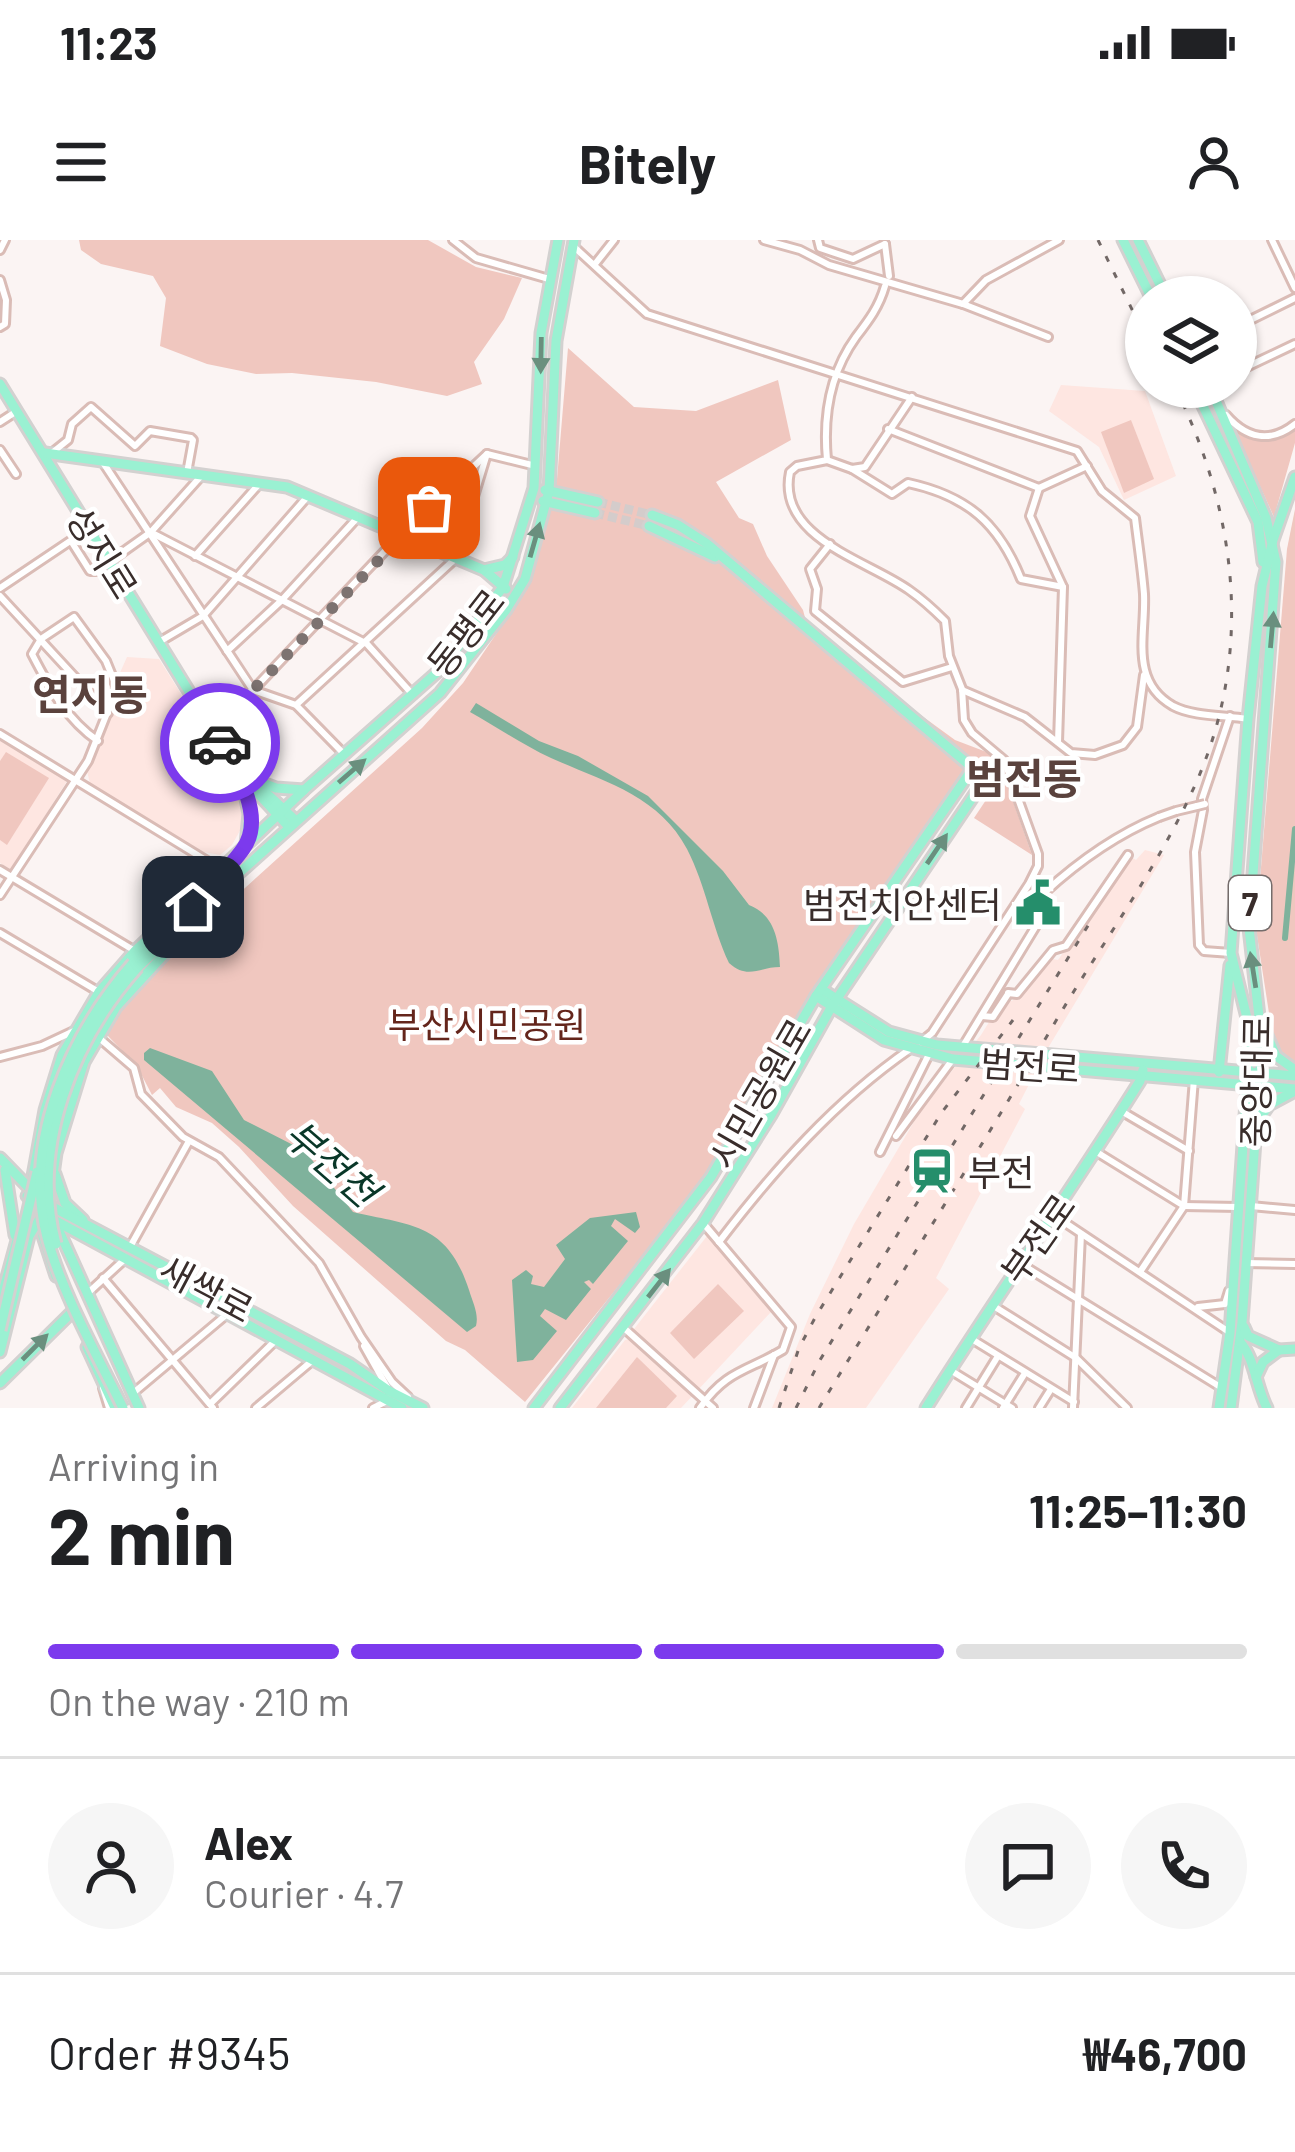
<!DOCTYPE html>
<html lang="en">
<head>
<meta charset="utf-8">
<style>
	body { margin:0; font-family:Barlow,"Noto Sans KR",sans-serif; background:#f6f6f6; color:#202124; height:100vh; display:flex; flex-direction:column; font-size:45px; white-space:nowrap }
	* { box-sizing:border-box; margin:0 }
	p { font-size:39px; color:#757577 }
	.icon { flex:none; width:66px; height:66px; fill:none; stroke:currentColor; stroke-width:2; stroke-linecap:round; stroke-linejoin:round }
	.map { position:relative; height:1168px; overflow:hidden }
	.panel { display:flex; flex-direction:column; background:#fff; flex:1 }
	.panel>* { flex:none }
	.fabs { position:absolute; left:1125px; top:36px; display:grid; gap:24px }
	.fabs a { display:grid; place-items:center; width:132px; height:132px; border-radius:50%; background:#fff; box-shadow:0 3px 9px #0004; font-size:60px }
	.pin { position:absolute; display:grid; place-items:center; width:102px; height:102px; color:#fff; margin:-51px; border-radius:24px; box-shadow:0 6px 18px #0006 }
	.courier { position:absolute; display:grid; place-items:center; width:120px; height:120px; margin:-60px; border:9px solid #7c3aed; border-radius:50%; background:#fff; color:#222; box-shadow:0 3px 15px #0007 }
	.head em { font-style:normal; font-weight:700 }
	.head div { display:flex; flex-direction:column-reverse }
	.head { display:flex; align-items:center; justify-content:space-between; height:204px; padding:0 48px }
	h1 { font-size:78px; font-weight:700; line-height:90px }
	.bar { display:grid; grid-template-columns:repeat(4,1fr); gap:18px 12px; align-content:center; height:144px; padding:0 48px }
	.bar i { height:15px; border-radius:9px; background:#e0e0e0 }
	.bar .on { background:#7c3aed }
	.bar p { grid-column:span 4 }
	.line { display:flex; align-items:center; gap:30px; padding:0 48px; border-top:3px solid #e0e0e0 }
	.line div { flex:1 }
	.round { display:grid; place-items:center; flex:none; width:126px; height:126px; border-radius:63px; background:#f6f6f6 }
	.status { display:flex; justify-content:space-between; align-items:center; height:84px; padding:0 60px; background:#fff; direction:ltr }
	.status svg { height:33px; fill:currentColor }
	header { display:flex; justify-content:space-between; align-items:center; height:156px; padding:0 48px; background:#fff; font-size:54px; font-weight:700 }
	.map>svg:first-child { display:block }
	.built { fill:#fee6e1 }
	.green { fill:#f0c7bf }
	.water { fill:#7fb29c }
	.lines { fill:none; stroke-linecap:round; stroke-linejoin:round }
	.canal { stroke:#7fb29c; stroke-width:6 }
	.major-tunnel { stroke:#d4cccb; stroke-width:9; stroke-dasharray:9 4.5; stroke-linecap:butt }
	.minor-casing { stroke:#dabcb6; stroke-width:12 }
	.major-casing { stroke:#d3d1d0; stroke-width:15 }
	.minor { stroke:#fff; stroke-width:6 }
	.major { stroke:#9af1d2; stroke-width:9 }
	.rail { stroke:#726866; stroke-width:3; stroke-dasharray:6 12; stroke-linecap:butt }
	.minor-bridge-casing { stroke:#dabcb6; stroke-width:12; stroke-linecap:butt }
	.major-bridge-casing { stroke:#d3d1d0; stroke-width:15; stroke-linecap:butt }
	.minor-bridge { stroke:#fff; stroke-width:6 }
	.major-bridge { stroke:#9af1d2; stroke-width:9 }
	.oneway { fill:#6a8f7e }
	.done { stroke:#7d7371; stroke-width:12; stroke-dasharray:0 21.6 }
	.route { stroke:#7c3aed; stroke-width:15 }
	.labels { text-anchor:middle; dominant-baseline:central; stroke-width:9; stroke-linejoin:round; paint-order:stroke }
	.shield { fill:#fff; stroke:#746c6b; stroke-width:3 }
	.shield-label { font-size:33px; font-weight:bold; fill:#392d2b }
	.street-label { font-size:36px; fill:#392d2b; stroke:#fff }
	.poi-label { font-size:36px; fill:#392d2b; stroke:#fff; text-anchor:end }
	.park-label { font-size:36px; fill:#64251b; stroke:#fff }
	.water-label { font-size:39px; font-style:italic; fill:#093728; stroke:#fff }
	.quarter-label { font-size:42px; font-weight:bold; fill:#5a423d; stroke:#fff }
</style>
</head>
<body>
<div class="status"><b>11:23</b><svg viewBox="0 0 49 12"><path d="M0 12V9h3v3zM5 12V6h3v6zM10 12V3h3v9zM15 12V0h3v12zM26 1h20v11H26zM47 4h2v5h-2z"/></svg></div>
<header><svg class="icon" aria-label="menu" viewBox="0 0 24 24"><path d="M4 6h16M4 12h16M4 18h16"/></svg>Bitely<svg class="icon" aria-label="person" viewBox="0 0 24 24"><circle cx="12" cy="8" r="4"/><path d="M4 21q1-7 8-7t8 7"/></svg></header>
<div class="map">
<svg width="1295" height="1168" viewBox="0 0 1295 1168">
	<rect width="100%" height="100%" fill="#fbf4f3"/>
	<!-- built -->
	<g class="built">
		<polygon points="1061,145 1145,151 1176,236 1124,260 1099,207 1049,171"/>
		<polygon points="127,417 159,419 244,553 243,585 232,605 220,615 198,611 91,548 87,531 122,450 119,435"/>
		<polygon points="0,498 67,541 11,630 0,623"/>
		<polygon points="1145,610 1164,615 1045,813 1019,864 1025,869 936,1038 949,1049 866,1168 772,1168 810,1074 854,984 922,868 981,795 1004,758 1012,761 1047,718 1058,720 1130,616 1136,620"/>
		<polygon points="707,996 771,1072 681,1168 572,1168 625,1100 634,1098 634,1089"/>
	</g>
	<!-- green -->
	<g class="green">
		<polygon points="79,0 428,0 476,27 522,38 504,79 474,122 482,144 447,156 376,142 292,133 256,134 207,124 160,106 166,58 153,36 101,24 81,10"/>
		<polygon points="568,108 634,167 696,171 778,140 791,200 716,242 739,278 753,284 767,316 803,370 810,396 848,432 863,433 955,500 997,516 1032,615 974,578 992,551 966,533 826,733 697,949 525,1162 465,1110 446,1101 293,966 239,907 212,883 176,867 160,848 152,855 137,826 108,796 107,788 140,747 183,704 422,488 463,443 529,345 557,239"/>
		<polygon points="1131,180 1154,239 1124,253 1101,192"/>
		<polygon points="1234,189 1271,200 1295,189 1295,203 1274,277"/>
		<polygon points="1295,269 1295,825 1281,815 1273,799 1256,689 1287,309"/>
		<polygon points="6,512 49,538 7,605 0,600 0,521"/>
		<polygon points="718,1044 744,1071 694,1119 670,1093"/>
		<polygon points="637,1117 677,1156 666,1168 596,1168"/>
	</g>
	<!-- water -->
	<g class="water">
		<path d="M476 463 539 501 578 516 648 556 723 631 749 665C775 675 779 701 780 727 759 727 748 740 729 723 712 687 706 646 687 609 659 555 602 541 551 518 523 505 497 487 470 472Z"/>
		<path d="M150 808 212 831 244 880 305 911 353 972C413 986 447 983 469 1050 473 1063 479 1074 476 1086L467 1092 144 820V813Z"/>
		<polygon points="636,972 640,987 635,993 615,979 611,986 628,1001 593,1044 589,1040 584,1042 591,1049 566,1080 545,1069 540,1076 557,1091 533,1120 517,1122 512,1040 526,1030 533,1036 531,1044 544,1047 565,1019 556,1005 590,978"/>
	</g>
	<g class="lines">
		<!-- canal -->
		<polyline class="canal" points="1285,698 1295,589"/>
		<!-- major-tunnel -->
		<g class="major-tunnel">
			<polyline points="598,262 652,275"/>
			<polyline points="595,273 649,286"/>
		</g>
		<!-- minor casing -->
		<g class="minor-casing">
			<g id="minor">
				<polyline points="453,0 476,18 549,39"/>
				<polyline points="764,0 800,10 829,25 963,64 986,40 1059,0"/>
				<polyline points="818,0 820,8 853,19 885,4"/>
				<polyline points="1272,0 1295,48"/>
				<polyline points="885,4 889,36"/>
				<path d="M572 5 647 74 1077 211 1102 251 1135 278C1138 303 1142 329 1144 354 1146 394 1129 441 1173 466 1194 477 1224 475 1248 479"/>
				<polyline points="0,10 5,0"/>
				<polyline points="595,24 614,0"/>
				<polyline points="0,40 6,60 5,84 0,87"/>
				<path d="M885 46C879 67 869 80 856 97 830 133 823 177 827 220L797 226 790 232C776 298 869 321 909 350 922 359 934 370 945 381L949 416 962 449 964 480 972 493 1004 520 1038 614V626L1029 644 932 793 921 802"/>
				<polyline points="963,64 1048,97"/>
				<polyline points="1236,87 1295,58"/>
				<polyline points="1236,132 1295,104"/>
				<path d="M1226 175C1246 198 1270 204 1295 184"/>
				<polyline points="0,182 17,171"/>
				<polyline points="888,189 1039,248 1087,226"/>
				<polyline points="0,210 16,234"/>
				<polyline points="53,212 68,200 72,184 91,167 135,206 150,191 191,198 193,200 187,233"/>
				<polyline points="487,214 536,226"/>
				<polyline points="827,220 852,229 865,227 912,157"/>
				<polyline points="104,224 253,450 296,465 345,515"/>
				<path d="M852 229 892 254 908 243C968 256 999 284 1021 339L1063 347"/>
				<polyline points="1039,248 1030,276 1063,347 1058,502"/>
				<polyline points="154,294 367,404 413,455"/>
				<polyline points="71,301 90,331 96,331 151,292 202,235"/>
				<polyline points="830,304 810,329 817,349 815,371 903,442 952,427"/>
				<polyline points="195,316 260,243"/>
				<polyline points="0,348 88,289"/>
				<polyline points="0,356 108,473"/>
				<polyline points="159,402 203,376 308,256"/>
				<polyline points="227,411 282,360 358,277"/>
				<polyline points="962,450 1025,477 1071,513 1095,515 1123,505 1137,487 1144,435"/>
				<polyline points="296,465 455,319 486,217"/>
				<polyline points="1230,476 1202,559 1203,570 1195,612 1199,705 1204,711 1231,713"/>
				<polyline points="208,479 253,450 400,295 487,214"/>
				<polyline points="0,494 222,630"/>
				<polyline points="1176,571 1197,566"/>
				<polyline points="0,630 135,711"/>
				<path d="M0 655 88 521 117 448 106 421 74 377 41 399 32 414C49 447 67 480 98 501"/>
				<polyline points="0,693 99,752"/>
				<polyline points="1008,753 1017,754 1053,710 1066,706 1128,615"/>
				<polyline points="982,776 993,777 1008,754"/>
				<polyline points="98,797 134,828 141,854 183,897 219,917 319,1023 361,1097 392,1142 408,1157"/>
				<path d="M963 806 1045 671 1044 653C1079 621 1115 595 1159 577"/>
				<polyline points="0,817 42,806 74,791"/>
				<polyline points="1121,871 1189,911"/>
				<polyline points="896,896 953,819"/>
				<polyline points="1095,911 1184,966"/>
				<polyline points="880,912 929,814"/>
				<polyline points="1184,966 1238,967"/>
				<polyline points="1251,966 1295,970"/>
				<polyline points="1055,976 1229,1092"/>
				<path d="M719 1002C774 930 835 861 910 809"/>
				<polyline points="130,1007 189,901"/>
				<polyline points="1245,1023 1295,1024"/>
				<polyline points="1021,1024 1222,1148"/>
				<polyline points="1140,1032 1184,966 1194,839"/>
				<polyline points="103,1038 213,1168"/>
				<polyline points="89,1052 126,1018"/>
				<polyline points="992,1065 1076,1118 1127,1168"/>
				<polyline points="1198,1067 1225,1064 1229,1051"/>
				<polyline points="624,1088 713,1168"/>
				<polyline points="970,1098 1074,1162"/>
				<polyline points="364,1106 387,1147"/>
				<polyline points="950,1130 1012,1168"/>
				<polyline points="103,1148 109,1168"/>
				<polyline points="132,1154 226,1075"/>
				<polyline points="210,1164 276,1100"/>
				<polyline points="256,1168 313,1120"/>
				<polyline points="373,1168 389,1160"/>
				<path d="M700 1168C726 1130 748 1131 783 1110L791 1087 703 983"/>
				<polyline points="754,1168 774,1115"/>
				<polyline points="966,1168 998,1116"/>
				<polyline points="1003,1168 1025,1133"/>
				<polyline points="1039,1168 1051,1149"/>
				<polyline points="1073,1168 1081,994"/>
			</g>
		</g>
		<!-- major casing -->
		<g class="major-casing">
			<g id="major">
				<polyline points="1123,0 1151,57"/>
				<polyline points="1138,0 1166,57"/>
				<polyline points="0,144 239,533 288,586"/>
				<polyline points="1194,147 1258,282 1263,322"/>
				<polyline points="1210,147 1266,278 1276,322 1249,688 1262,803 1242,1082 1231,1168"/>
				<polyline points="45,213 287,247 484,330 506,349"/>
				<polyline points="545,250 598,262"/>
				<polyline points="543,261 595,273"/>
				<polyline points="649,286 715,317"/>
				<polyline points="484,330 505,325 513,317"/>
				<polyline points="208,479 217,485 261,548 295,580"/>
				<polyline points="257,541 276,548 304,550"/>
				<polyline points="243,544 249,574 246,604"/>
				<polyline points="133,723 200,658"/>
				<polyline points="138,727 169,698"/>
				<polyline points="821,749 889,792 937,805 1295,836"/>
				<polyline points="816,756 884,800 953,819 1295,849"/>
				<polyline points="1266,793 1276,816 1295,830"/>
				<polyline points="1219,832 1230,725"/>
				<polyline points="1260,878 1269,865 1293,852"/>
				<polyline points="0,918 34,953"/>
				<polyline points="5,930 15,995"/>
				<polyline points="55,934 65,963 83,980"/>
				<polyline points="33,936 45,870 62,815 99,752 135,711 304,550 443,427 503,347 534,248 541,93 558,0"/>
				<polyline points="52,942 56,913 84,822 116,767 238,634 440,453 506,370 525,339 549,251 556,101 574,0"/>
				<polyline points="27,956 54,980 402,1168"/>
				<polyline points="47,964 350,1124 389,1151 423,1168"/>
				<polyline points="55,982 139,1168"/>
				<polyline points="43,996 56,1036"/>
				<polyline points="0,1063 19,993"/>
				<polyline points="1244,1087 1248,1096 1279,1110 1295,1109"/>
				<path d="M1240 1102C1255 1119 1256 1147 1267 1168"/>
				<polyline points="87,1107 115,1168"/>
				<polyline points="0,1112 29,996 45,970"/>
				<polyline points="1256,1137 1263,1122 1279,1110"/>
				<polyline points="0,1143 72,1072"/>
				<polyline points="534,1168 711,937 816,756 973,528"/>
				<polyline points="560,1168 703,983 771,875 832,766 983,542 981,535 706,303 678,285 652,275"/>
				<path d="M926 1168C996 1057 1071 951 1140 841L1143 830"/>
				<polyline points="1219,1168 1230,1093 1248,833 1249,786 1231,713 1248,479 1262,346 1273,300 1295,237"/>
			</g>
		</g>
		<!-- minor -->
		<use href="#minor" class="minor"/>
		<!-- major -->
		<use href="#major" class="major"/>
		<!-- rail -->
		<g class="rail">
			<polyline points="1098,0 1146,98"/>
			<polyline points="779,1168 799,1108 816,1076 942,872 1013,780"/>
			<polyline points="796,1168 820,1120 1089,684"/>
			<path d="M819 1168C898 1038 980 910 1057 779 1104 700 1159 626 1196 543 1254 412 1237 272 1175 147"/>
		</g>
		<!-- minor-bridge casing -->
		<g class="minor-bridge-casing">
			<g id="minor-bridge">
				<polyline points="1197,566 1205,564"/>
				<polyline points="1159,577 1176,571"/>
			</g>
		</g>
		<!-- major-bridge casing -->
		<g class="major-bridge-casing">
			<g id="major-bridge">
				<path d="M56 1004C30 907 73 800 138 727"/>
				<polyline points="0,1090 37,932"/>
				<path d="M123 1168C98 1117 61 1051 47 997 22 901 71 794 133 723"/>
			</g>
		</g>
		<!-- minor-bridge -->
		<use href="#minor-bridge" class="minor-bridge"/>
		<!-- major-bridge -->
		<use href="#major-bridge" class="major-bridge"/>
	</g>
	<!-- one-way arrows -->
	<defs><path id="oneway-solid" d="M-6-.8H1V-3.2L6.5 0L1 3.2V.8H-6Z" transform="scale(3)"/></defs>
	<g class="oneway">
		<use href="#oneway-solid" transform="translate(541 115) rotate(91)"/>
		<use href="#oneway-solid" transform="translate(535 300) rotate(-74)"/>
		<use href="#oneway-solid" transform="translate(1272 390) rotate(-85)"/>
		<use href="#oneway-solid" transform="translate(352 531) rotate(-41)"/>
		<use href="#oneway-solid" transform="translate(937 609) rotate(-56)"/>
		<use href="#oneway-solid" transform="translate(1253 730) rotate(-99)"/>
		<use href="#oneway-solid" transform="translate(659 1043) rotate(-52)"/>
		<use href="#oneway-solid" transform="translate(35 1107) rotate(-45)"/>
	</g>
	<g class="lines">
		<!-- done -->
		<polyline class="done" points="220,503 208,479 253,450 429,268"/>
		<!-- route -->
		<path class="route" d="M193 667C208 647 229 629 243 609 266 577 237 531 220 503"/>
	</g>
	<!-- icons -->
	<defs>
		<g id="civic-bare" transform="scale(3.6)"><path d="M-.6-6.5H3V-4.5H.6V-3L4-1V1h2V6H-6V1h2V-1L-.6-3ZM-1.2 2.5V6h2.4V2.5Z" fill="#258e6b" stroke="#fff" stroke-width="2.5" paint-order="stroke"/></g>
		<g id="station-bare" transform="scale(3.6)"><path d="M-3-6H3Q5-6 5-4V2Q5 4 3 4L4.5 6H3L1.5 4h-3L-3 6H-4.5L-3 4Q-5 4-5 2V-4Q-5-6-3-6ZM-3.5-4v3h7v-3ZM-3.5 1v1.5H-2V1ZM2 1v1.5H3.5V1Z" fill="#258e6b" stroke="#fff" stroke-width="2.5" paint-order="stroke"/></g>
	</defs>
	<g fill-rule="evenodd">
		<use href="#civic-bare" x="1038" y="663"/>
		<use href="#station-bare" x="932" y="931"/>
	</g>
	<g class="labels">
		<!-- shield labels -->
		<rect class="shield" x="1229" y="636" width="42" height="54" rx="9"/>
		<g class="shield-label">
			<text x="1250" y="663">7</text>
		</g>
		<!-- street labels -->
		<g class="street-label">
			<text transform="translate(103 312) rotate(58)">성지로</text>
			<text transform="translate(465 392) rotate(-52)">동평로</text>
			<text transform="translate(1030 825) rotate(4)">범전로</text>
			<text transform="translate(1255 841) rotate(-89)">중앙대로</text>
			<text transform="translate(759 853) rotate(-60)">시민공원로</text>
			<text transform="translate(1037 998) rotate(-55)">부전로</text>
			<text transform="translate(207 1048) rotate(28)">새싹로</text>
		</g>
		<!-- poi labels -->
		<g class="poi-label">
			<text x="1002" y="663">범전치안센터</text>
			<text x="968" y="931" text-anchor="start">부전</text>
		</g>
		<!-- park labels -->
		<g class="park-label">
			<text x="487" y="783">부산시민공원</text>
		</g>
		<!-- water labels -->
		<g class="water-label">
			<text transform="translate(332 922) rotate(41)">부전천</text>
		</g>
		<!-- quarter labels -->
		<g class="quarter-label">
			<text x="90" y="453">연지동</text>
			<text x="1024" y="537">범전동</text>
		</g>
	</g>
</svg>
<div class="fabs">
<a><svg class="icon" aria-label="layers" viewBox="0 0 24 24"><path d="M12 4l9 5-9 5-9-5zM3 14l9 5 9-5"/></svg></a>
</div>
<div class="pin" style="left:429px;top:268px;background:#ea580c"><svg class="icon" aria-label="bag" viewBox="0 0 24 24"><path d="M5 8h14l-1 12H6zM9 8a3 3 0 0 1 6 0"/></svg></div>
<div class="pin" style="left:193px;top:667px;background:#1f2937"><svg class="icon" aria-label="home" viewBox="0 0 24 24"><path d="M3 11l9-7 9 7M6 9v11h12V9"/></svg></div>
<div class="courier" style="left:220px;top:503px"><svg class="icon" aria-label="car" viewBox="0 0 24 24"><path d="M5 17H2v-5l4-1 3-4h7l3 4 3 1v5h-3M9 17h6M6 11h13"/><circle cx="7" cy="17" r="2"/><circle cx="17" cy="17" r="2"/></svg></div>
</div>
<section class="panel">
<div class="head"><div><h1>2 min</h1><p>Arriving in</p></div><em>11:25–11:30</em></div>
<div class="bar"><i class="on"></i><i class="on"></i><i class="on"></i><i></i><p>On the way · 210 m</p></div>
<div class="line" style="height:216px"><a class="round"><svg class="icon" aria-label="person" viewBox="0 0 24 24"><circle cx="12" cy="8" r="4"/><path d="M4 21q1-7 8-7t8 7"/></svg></a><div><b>Alex</b><p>Courier · 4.7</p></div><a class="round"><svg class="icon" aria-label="chat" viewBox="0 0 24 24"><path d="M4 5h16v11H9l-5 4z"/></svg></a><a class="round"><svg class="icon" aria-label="phone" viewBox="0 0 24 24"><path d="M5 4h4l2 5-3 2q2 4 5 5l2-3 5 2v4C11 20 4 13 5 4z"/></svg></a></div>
<div class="line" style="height:156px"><div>Order #9345</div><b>₩46,700</b></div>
</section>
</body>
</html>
